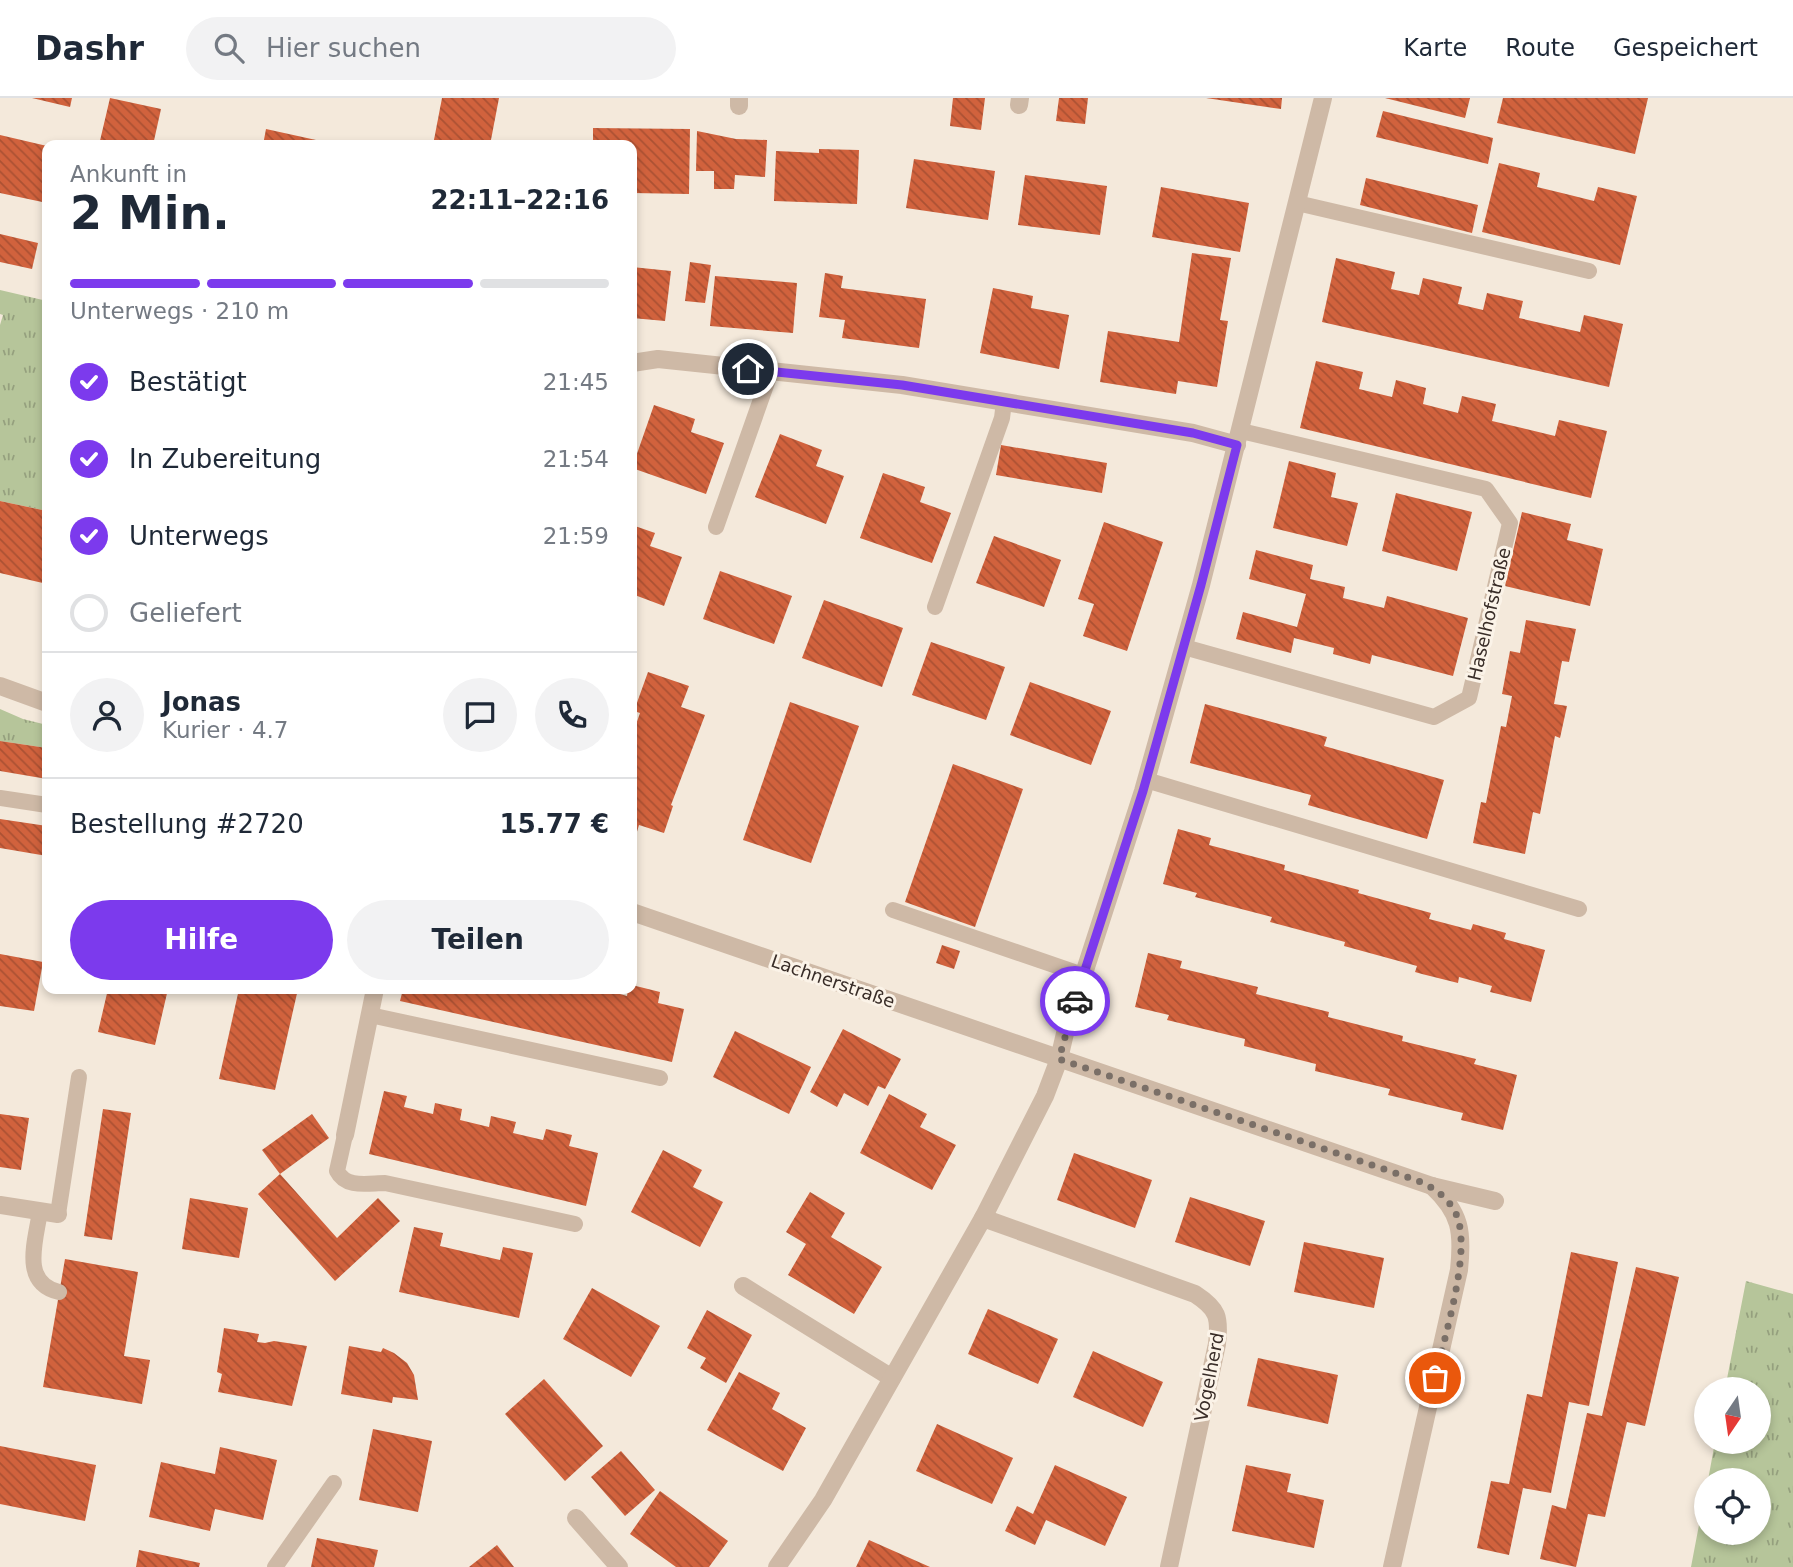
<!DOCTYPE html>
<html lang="de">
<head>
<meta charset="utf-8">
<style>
	body { margin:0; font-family:"DejaVu Sans",sans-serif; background:#f2f2f3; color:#1f2937; height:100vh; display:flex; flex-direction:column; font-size:26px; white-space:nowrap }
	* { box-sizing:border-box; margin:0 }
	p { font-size:23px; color:#747a83 }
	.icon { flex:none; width:38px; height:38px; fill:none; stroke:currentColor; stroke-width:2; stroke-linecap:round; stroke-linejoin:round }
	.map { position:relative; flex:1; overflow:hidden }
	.drawer { position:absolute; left:42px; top:42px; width:595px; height:854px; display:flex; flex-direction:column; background:#fff; border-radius:14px; box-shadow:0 4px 10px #0003 }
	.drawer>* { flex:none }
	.needle { width:46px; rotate:193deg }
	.buttons { position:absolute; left:1694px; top:1279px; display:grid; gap:14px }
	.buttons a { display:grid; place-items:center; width:77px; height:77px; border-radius:50%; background:#fff; box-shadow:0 4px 10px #0003; font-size:35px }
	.pin { position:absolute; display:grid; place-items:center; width:60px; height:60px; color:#fff; margin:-30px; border:4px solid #fff; border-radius:50%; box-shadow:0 2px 7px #0007 }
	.courier { position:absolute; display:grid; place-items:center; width:70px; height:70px; margin:-35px; border:5px solid #7c3aed; border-radius:50%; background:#fff; color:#222; box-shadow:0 2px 9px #0007 }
	.headline em { font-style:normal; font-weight:700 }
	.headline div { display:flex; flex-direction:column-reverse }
	.headline { display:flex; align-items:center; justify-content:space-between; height:119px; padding:0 28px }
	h1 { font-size:46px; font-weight:700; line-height:52px }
	.bar { display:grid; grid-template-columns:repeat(4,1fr); gap:10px 7px; align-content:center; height:84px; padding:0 28px }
	.bar i { height:9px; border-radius:5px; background:#e0e1e3 }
	.bar .active { background:#7c3aed }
	.bar p { grid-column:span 4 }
	.line { display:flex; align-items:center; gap:18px; padding:0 28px; border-top:2px solid #e0e1e3 }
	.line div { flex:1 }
	.round { display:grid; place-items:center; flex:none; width:74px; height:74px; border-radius:37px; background:#f2f2f3 }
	ol { padding:0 28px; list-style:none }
	li { display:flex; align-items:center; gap:21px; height:77px }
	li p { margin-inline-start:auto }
	li .icon { padding:7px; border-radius:50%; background:#7c3aed; color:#fff; stroke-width:4 }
	li:last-child { color:#747a83 }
	li i { width:38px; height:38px; border:4px solid #e0e1e3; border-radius:50% }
	.primary-button { display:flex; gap:14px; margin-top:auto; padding:14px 28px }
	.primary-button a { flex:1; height:80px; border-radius:42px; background:#7c3aed; color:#fff; font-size:28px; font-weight:700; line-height:80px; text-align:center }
	.primary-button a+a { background:#f2f2f3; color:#1f2937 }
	header { display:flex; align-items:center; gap:42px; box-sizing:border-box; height:98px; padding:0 35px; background:#fff; border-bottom:2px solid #e0e1e3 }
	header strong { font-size:33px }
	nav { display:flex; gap:38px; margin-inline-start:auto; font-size:24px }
	.search { width:490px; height:63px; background:#f2f2f3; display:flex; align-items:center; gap:18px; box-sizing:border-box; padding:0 24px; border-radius:38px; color:#747a83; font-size:26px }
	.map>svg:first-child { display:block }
	.grass { fill:url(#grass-tufts) }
	.building { fill:url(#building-back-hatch) }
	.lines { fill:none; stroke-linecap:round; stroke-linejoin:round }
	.lane { stroke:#ceb9a6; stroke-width:16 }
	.street { stroke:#ceb9a6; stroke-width:18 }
	.done { stroke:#7a6f67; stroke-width:7; stroke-dasharray:0 12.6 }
	.route { stroke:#7c3aed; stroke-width:9 }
	.labels { text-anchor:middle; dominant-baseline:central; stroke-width:6; stroke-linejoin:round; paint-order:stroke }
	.street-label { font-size:18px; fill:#392d28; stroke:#fbf3e8 }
</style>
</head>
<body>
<header>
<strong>Dashr</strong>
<div class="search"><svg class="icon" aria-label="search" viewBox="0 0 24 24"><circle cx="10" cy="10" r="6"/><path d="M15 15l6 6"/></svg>Hier suchen</div>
<nav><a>Karte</a><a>Route</a><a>Gespeichert</a></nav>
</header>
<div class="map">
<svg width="1793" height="1469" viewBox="0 0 1793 1469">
	<defs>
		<pattern id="grass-tufts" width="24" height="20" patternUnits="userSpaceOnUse" patternTransform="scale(1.75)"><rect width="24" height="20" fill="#b6c59a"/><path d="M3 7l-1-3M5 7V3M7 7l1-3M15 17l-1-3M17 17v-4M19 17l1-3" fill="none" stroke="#95a07e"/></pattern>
		<pattern id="building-back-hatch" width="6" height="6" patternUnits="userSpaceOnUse" patternTransform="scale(1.75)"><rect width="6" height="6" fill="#d1623d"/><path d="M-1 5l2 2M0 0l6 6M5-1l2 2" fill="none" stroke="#ab5133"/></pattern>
	</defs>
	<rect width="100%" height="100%" fill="#f4e9db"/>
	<!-- grass -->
	<g class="grass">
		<polygon points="0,192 47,203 47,413 0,403 0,227 3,217 0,216"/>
		<polygon points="0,611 23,621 47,627 47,650 0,643"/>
		<polygon points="1746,1183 1793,1196 1793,1469 1691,1469 1706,1390 1706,1435 1759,1435 1759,1382 1708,1382 1715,1344 1759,1344 1759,1292 1725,1291"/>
	</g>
	<!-- building -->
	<g class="building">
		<polygon points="32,0 72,0 70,9"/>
		<polygon points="110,0 161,11 153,47 99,47"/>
		<polygon points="442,0 499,0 490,47 433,47"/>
		<polygon points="953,0 985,0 981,32 950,28"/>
		<polygon points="1059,0 1088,0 1085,26 1056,23"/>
		<polygon points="1206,0 1282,0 1281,11"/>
		<polygon points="1385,0 1470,0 1465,20"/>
		<polygon points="1503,0 1648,0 1635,56 1497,25"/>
		<polygon points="1383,13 1493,40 1488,66 1376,39"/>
		<polygon points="593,30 690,31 689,96 632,95 632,47 593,47"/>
		<polygon points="266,31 316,42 315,47 263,47"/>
		<polygon points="697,33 736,41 767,42 765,79 735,77 734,91 714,91 714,73 696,73"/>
		<polygon points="0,37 47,48 47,105 0,95"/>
		<polygon points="819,51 859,52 857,106 774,103 776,53 819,55"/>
		<polygon points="914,61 995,73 988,122 906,110"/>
		<polygon points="1499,65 1540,75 1537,89 1566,96 1594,103 1598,89 1637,98 1620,167 1482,134"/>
		<polygon points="1025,77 1107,88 1100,137 1018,127"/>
		<polygon points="1366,80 1478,107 1472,135 1360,107"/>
		<polygon points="1161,89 1249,105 1240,154 1152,139"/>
		<polygon points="0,136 38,145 32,171 0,164"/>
		<polygon points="1192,155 1231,160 1220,222 1228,223 1217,289 1178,283 1176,296 1100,284 1108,233 1179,244"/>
		<polygon points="1336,160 1395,174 1391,191 1419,197 1423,180 1462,189 1458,206 1483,212 1487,195 1523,203 1519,220 1580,234 1584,217 1623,226 1609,289 1322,224"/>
		<polygon points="690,164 711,167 705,205 685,203"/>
		<polygon points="632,169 671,173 665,223 632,220"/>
		<polygon points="825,175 843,178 841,190 926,201 919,250 842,240 845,222 819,219"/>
		<polygon points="715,178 797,185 793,235 710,228"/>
		<polygon points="993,190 1033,198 1031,210 1069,217 1059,271 980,255"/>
		<polygon points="1316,263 1363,274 1359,291 1392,299 1396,282 1426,290 1423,306 1458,315 1462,298 1496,306 1492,323 1522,330 1555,338 1559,322 1607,333 1591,400 1300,330"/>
		<polygon points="654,307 695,321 691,334 724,345 706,396 632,370"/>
		<polygon points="780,336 822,352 816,368 844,378 826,426 755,399"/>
		<polygon points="1001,347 1107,365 1102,395 996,377"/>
		<polygon points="1289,363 1336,375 1331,399 1358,405 1347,448 1273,430"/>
		<polygon points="883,375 925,389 920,404 951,415 932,465 860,440"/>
		<polygon points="1396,395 1472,414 1457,473 1382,453"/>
		<polygon points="0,403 47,413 47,486 0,475"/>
		<polygon points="1522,414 1571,426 1567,442 1603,451 1590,508 1505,488"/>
		<polygon points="1104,424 1163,444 1127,553 1083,538 1094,506 1078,501"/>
		<polygon points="632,427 655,435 650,448 682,459 664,508 632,496"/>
		<polygon points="994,438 1061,462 1044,509 976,485"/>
		<polygon points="1256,452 1313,467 1310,481 1345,489 1343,500 1384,510 1387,498 1468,520 1453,578 1372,557 1370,566 1333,556 1334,550 1294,540 1291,555 1236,541 1243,514 1297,529 1306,496 1249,481"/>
		<polygon points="720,473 792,498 774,546 703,521"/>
		<polygon points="824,502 903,530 882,589 802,560"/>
		<polygon points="1526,522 1576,531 1569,564 1562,563 1554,606 1567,608 1560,640 1555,638 1540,716 1533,714 1525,756 1473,745 1481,704 1486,705 1501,628 1506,629 1512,598 1502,596 1510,553 1520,555"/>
		<polygon points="931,544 1005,569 986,622 912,597"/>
		<polygon points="648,574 689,588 681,609 705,617 671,707 673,708 664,735 639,727 636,737 632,735 632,638 640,615 634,613"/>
		<polygon points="1030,584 1111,613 1091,667 1010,637"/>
		<polygon points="790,604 859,628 811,765 743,742"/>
		<polygon points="1205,606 1327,639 1324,648 1444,682 1427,741 1308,707 1311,697 1190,665"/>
		<polygon points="0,643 47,650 47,681 0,673"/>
		<polygon points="953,666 1023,691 975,829 905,804"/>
		<polygon points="0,721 47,728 47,758 0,750"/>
		<polygon points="1178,731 1211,740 1209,747 1285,767 1284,772 1359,792 1358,795 1431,815 1429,821 1471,832 1473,826 1506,835 1504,841 1545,852 1531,904 1490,894 1492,888 1459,879 1458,885 1422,876 1415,874 1417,868 1344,848 1345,844 1270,824 1272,819 1195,799 1197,795 1163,786"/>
		<polygon points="942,847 960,853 954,871 936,865"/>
		<polygon points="1148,855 1182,863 1180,870 1258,889 1256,896 1329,914 1328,919 1403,938 1402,943 1476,961 1474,966 1517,977 1503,1032 1461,1022 1463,1015 1388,997 1390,991 1315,973 1316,966 1244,948 1245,941 1167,922 1169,917 1135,909"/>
		<polygon points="0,856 43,864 34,913 0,908"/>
		<polygon points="632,887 660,894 658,905 684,911 672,964 400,903 403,891 602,891 627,898 628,891 632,891"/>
		<polygon points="108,891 168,891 155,947 98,934"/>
		<polygon points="239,891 298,891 275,992 219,981"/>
		<polygon points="843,931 901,961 885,991 878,988 868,1008 844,995 837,1009 810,994"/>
		<polygon points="735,933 811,969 789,1016 713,979"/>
		<polygon points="384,993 407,998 404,1009 433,1016 435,1005 462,1011 460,1022 489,1029 491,1018 516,1024 513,1035 543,1042 546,1031 572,1037 569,1048 598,1055 586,1108 369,1056"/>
		<polygon points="889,996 927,1016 920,1029 956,1047 932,1092 860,1055"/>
		<polygon points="103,1011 131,1015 112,1142 84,1138"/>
		<polygon points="0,1016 29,1020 21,1072 0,1069"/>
		<polygon points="312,1016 329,1040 280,1076 262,1052"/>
		<polygon points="663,1052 702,1072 693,1089 723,1104 700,1149 631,1114"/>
		<polygon points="1074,1055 1152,1082 1135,1130 1057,1102"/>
		<polygon points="280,1076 337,1140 378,1100 400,1123 335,1183 258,1096"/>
		<polygon points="810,1094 845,1115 831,1139 882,1169 854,1216 788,1177 806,1146 786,1134"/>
		<polygon points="1190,1099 1265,1123 1250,1168 1175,1144"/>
		<polygon points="190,1100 248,1110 239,1160 182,1151"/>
		<polygon points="414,1129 443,1135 440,1148 500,1162 503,1149 533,1155 519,1220 399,1194"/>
		<polygon points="1304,1144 1384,1160 1374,1210 1294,1194"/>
		<polygon points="1571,1154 1618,1164 1589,1308 1569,1304 1551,1395 1523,1390 1509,1457 1477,1450 1491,1383 1509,1386 1527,1296 1542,1299"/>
		<polygon points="65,1161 138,1174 124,1258 150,1262 142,1306 43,1289"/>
		<polygon points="1636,1169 1679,1179 1645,1328 1627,1324 1605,1419 1588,1416 1576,1469 1540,1461 1552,1407 1566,1411 1587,1315 1602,1318"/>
		<polygon points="592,1190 660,1228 631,1279 563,1241"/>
		<polygon points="988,1211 1058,1241 1038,1286 968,1256"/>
		<polygon points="707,1212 752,1237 726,1285 700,1270 706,1260 687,1250"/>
		<polygon points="224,1230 259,1236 257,1244 265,1245 274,1243 307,1248 292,1308 218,1294 222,1276 217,1274"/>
		<polygon points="349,1248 381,1254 383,1250 394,1255 407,1265 414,1277 418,1302 393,1299 392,1305 341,1296"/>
		<polygon points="1093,1253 1163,1284 1143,1329 1073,1299"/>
		<polygon points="1258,1260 1338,1277 1328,1326 1247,1308"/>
		<polygon points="739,1274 780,1295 772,1311 806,1330 783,1373 707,1332"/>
		<polygon points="544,1281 603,1348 565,1383 505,1316"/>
		<polygon points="937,1326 1013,1360 992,1406 916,1373"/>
		<polygon points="373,1331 432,1343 418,1414 359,1402"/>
		<polygon points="0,1348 96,1367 85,1423 0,1406"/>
		<polygon points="220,1349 277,1362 263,1422 215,1411 210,1433 149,1419 161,1364 215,1376"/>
		<polygon points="621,1353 655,1392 625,1418 591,1379"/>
		<polygon points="1055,1367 1127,1399 1105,1448 1046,1422 1035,1447 1005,1433 1017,1408 1033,1416"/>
		<polygon points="1246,1367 1291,1376 1287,1394 1324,1402 1314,1450 1232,1433"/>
		<polygon points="660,1393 728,1443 709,1469 676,1469 630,1436"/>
		<polygon points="317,1440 378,1452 374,1469 311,1469"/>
		<polygon points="869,1442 930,1469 856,1469"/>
		<polygon points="497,1447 514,1469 469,1469"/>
		<polygon points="139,1452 200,1465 199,1469 136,1469"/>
	</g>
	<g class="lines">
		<!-- lane -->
		<g class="lane">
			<polyline points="1297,105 1589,173"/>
			<polyline points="716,429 771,273"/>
			<polyline points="935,509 1002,320 1004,304"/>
			<polyline points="1184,549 1434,619 1469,600 1510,425 1486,391 1241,333"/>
			<polyline points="1146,682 1579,811"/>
			<polyline points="0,700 47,707"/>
			<polyline points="893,812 1083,877"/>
			<polyline points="370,917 660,980"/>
			<path d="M345 1037 337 1073C346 1091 369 1085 385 1085L575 1126"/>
			<path d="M40 1113C36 1142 20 1185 59 1194"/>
			<polyline points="58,1116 79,979"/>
			<polyline points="275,1469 334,1385"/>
		</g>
		<!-- street -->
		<g class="street">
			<polyline points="1019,7 1020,0"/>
			<polyline points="739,8 739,0"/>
			<polyline points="632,265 658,261 902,287 1193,335 1237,347"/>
			<polyline points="0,588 47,605"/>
			<polyline points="632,814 1432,1088 1495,1103"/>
			<polyline points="345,1037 375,891"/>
			<polyline points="0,1107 58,1116"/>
			<path d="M983 1120 1195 1196C1218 1211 1220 1219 1217 1246L1169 1469"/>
			<polyline points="743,1188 892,1280"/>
			<polyline points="576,1420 619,1469"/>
			<polyline points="777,1469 823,1402 983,1120 1045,998 1059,961 1066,931 1143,693 1201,487 1323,0"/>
			<path d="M1392 1469 1459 1172C1463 1134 1461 1115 1432 1088"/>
		</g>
	</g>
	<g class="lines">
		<!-- done -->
		<path class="done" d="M1075 903 1059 961 1416 1082C1434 1089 1452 1102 1458 1121 1470 1160 1444 1240 1435 1280"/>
		<!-- route -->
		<polyline class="route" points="748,271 902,287 1193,335 1237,347 1201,487 1143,693 1075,903"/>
	</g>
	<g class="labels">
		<!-- street labels -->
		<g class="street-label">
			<text transform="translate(1489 516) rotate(-77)">Haselhofstraße</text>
			<text transform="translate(833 883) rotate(19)">Lachnerstraße</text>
			<text transform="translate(1209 1279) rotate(-79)">Vogelherd</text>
		</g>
	</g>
</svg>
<div class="buttons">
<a><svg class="needle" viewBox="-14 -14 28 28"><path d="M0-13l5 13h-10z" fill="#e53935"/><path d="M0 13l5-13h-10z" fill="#747a83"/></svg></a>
<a><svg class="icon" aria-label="locate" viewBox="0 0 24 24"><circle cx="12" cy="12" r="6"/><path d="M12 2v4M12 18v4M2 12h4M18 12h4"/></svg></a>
</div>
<div class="pin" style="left:1435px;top:1280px;background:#ea580c"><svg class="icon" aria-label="bag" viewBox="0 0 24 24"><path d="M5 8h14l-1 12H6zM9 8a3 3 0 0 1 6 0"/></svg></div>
<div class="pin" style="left:748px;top:271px;background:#1f2937"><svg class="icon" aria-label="home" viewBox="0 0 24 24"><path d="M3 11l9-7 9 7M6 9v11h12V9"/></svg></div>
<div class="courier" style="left:1075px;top:903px"><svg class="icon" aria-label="car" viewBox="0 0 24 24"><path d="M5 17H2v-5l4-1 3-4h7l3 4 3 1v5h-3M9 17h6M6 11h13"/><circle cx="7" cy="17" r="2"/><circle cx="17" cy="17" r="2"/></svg></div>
<section class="drawer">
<div class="headline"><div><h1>2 Min.</h1><p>Ankunft in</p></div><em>22:11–22:16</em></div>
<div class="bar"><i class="active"></i><i class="active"></i><i class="active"></i><i></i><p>Unterwegs · 210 m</p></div>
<ol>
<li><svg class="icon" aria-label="check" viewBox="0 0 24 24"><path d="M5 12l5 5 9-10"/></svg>Bestätigt<p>21:45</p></li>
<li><svg class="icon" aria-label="check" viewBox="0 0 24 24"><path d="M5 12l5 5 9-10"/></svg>In Zubereitung<p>21:54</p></li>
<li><svg class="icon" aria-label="check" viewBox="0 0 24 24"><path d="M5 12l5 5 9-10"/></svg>Unterwegs<p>21:59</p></li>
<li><i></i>Geliefert</li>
</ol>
<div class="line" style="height:126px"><a class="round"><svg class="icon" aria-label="person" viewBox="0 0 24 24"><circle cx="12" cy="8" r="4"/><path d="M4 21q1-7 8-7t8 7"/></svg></a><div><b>Jonas</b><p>Kurier · 4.7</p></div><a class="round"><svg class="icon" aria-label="chat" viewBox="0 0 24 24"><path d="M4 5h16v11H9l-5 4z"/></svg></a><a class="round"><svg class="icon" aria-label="phone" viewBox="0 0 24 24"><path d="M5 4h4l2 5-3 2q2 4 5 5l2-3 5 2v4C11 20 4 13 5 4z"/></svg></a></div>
<div class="line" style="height:91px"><div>Bestellung #2720</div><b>15.77 €</b></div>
<div class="primary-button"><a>Hilfe</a><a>Teilen</a></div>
</section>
</div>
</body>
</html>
